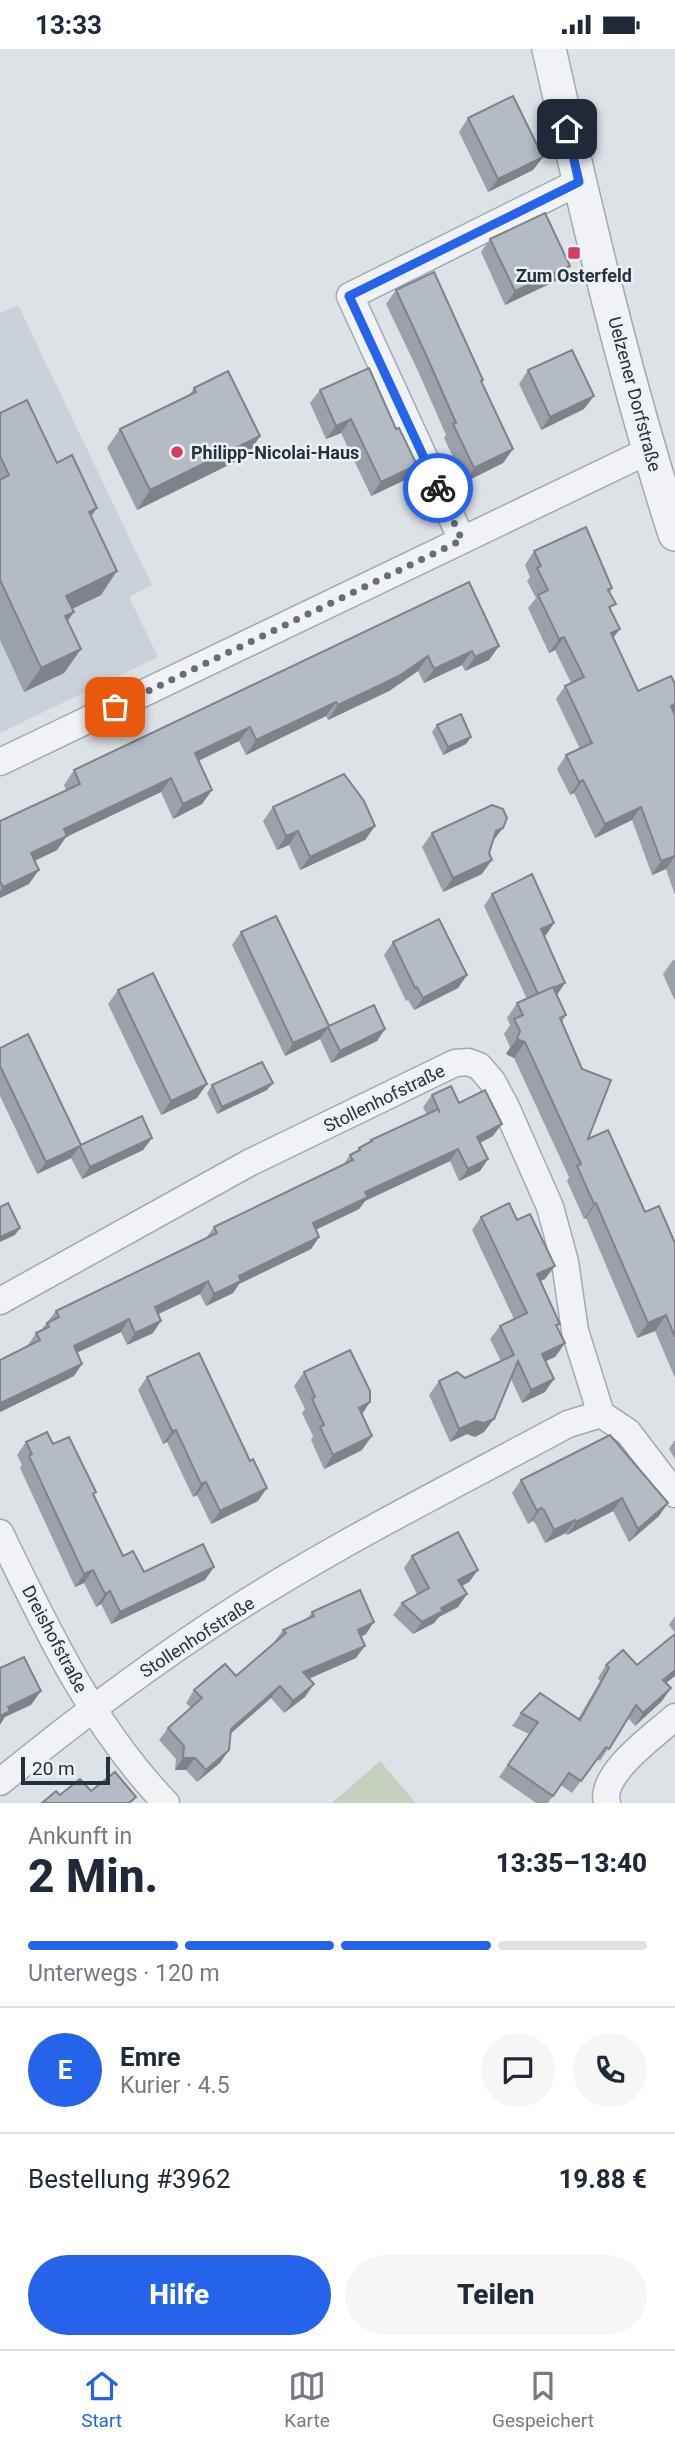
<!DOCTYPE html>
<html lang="de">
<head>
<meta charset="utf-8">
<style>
	body { margin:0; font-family:Roboto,sans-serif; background:#f6f6f7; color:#1f2937; height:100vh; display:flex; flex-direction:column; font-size:26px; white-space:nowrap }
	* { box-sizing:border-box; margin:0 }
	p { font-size:23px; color:#747a83 }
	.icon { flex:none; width:38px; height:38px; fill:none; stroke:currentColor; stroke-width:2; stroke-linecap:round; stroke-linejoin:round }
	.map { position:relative; height:1754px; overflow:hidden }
	.drawer { display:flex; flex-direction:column; background:#fff; flex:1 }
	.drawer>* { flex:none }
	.scale { position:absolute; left:21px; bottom:18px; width:89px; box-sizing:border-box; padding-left:7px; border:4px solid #26313e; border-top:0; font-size:19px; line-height:24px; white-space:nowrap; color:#26313e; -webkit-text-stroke:5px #ecf1f5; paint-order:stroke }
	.pin { position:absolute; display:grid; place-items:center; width:60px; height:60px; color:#fff; margin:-30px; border-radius:14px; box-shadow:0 4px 10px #0006 }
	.courier { position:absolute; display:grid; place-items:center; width:70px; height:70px; margin:-35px; border:5px solid #2563eb; border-radius:50%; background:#fff; color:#222; box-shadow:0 2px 9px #0007 }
	.headline em { font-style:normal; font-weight:800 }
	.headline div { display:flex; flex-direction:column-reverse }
	.headline { display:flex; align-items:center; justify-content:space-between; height:119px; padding:0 28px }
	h1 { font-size:46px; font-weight:800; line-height:52px }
	.bar { display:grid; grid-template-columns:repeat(4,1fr); gap:10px 7px; align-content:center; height:84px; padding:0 28px }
	.bar i { height:9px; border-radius:5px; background:#e0e1e3 }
	.bar .active { background:#2563eb }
	.bar p { grid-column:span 4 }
	.line { display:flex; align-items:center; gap:18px; padding:0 28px; border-top:2px solid #e0e1e3 }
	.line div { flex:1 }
	.round { display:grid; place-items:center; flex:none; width:74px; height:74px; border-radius:37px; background:#f6f6f7 }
	.action { display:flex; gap:14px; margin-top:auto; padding:14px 28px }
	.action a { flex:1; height:80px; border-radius:42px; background:#2563eb; color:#fff; font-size:28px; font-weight:800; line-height:80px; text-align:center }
	.action a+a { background:#f6f6f7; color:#1f2937 }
	.status { display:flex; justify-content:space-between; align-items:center; height:49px; padding:0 35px; background:#fff; direction:ltr }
	.status svg { height:19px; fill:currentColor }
	.tab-bar { display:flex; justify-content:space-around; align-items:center; height:98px; border-top:2px solid #e0e1e3; background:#fff; font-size:19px; color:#747a83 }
	.tab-bar a { display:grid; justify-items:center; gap:4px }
	.tab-bar .active { color:#2563eb }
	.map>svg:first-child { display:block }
	.built { fill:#cbd1d9 }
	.green { fill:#c5d1be }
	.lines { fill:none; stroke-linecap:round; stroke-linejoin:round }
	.minor-casing { stroke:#a2a9b1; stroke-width:29 }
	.tertiary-casing { stroke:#a2a9b1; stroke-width:36 }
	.minor { stroke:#f0f2f5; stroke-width:26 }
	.tertiary { stroke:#f0f2f5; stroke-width:33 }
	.wall { fill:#9ba1a9 }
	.shaded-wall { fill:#7e8389 }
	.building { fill:#b4bbc4; stroke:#7e8389; stroke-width:2 }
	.done { stroke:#666f79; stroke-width:7; stroke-dasharray:0 12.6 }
	.route { stroke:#2563eb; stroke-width:9 }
	.poi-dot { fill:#d03f61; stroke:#ecf1f5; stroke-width:2.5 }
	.labels { text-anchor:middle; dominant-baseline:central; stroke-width:5; stroke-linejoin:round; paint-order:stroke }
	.poi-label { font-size:18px; font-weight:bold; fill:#26313e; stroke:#ecf1f5 }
	.street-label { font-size:18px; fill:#26313e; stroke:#ecf1f5 }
</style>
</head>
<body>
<div class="status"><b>13:33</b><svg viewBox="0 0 49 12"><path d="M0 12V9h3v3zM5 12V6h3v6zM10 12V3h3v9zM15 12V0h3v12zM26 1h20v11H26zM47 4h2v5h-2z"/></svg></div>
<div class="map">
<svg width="675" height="1754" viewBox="0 0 675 1754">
	<rect width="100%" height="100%" fill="#dde2e7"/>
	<!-- built -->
	<polygon class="built" points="18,256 152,536 129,548 158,608 0,684 0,264"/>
	<!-- green -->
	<polygon class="green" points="380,1712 416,1754 332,1754"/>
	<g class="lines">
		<!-- minor casing -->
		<g class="minor-casing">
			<g id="minor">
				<polyline points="462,491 350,247 579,133"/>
				<polyline points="0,713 648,402"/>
				<polyline points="0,1252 249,1114 455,1014 468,1013 479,1017 492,1032 506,1058 550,1158 565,1213 575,1282 601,1365"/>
				<path d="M0 1484C46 1579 92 1677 166 1754"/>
				<path d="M0 1733C65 1680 129 1631 199 1584 316 1505 444 1442 568 1375L601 1365 628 1383 675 1445"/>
				<path d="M607 1754C599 1725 655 1686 675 1668"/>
			</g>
		</g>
		<!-- tertiary casing -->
		<g class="tertiary-casing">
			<path id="tertiary" d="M549 0C586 163 624 326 675 485"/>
		</g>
		<!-- minor -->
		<use href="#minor" class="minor"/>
		<!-- tertiary -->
		<use href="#tertiary" class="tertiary"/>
	</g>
	<!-- wall -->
	<g class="wall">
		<polygon points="468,69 543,108 533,121 488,143 459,83"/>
		<polygon points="490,190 570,217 560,230 505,256 481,203"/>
		<polygon points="396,241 513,400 503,414 465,433 444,389 446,386 418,322 386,255"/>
		<polygon points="369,319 407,430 371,447 341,384 326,390 310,354 320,341"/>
		<polygon points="528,321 584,360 541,381 519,335"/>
		<polygon points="194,339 260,387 247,407 137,461 107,399 120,380 189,346"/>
		<polygon points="0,364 57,414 91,467 101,546 72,560 74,563 67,572 81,600 64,624 24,643 0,591"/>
		<polygon points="534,502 612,539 610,543 613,589 638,642 675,662 674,664 675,667 675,846 666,820 652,826 632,771 595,789 574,744 570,746 557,720 566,706 580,700 556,650 565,637 571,634 555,601 549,604 528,559 536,549 527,532 530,528 525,516"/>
		<polygon points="469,533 499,597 489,611 465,622 462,616 424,634 418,622 389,642 328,671 326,667 246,706 239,692 199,712 212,741 202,755 173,770 161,743 66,788 57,801 35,812 29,835 0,849 0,772 66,741 64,736 74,721"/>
		<polygon points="437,676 471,688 466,695 443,706 432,683"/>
		<polygon points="273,758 375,777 365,791 300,821 289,796 277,801 263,772"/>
		<polygon points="432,784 493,792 482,825 443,843 422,798"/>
		<polygon points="492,845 554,874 546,886 544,887 557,946 566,966 562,973 588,1090 645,1163 675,1194 675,1329 655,1282 637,1289 586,1169 584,1170 567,1132 569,1128 514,1009 506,1005 510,998 504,985 510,976 507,969 517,954 527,950 484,857"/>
		<polygon points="241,883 329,977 385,980 377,992 331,1014 320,990 285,1007 232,896"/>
		<polygon points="393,893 467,926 458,939 414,961 408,951 406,952 384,906"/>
		<polygon points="673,911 675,911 675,949 674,950 663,925"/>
		<polygon points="118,941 197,1049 161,1066 108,955"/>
		<polygon points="0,999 81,1096 152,1089 143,1101 82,1130 71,1109 37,1125 0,1047"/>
		<polygon points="212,1036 267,1041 217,1065 207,1044"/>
		<polygon points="432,1046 459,1054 493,1087 480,1094 488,1110 480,1122 459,1132 450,1112 365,1152 359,1160 316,1181 319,1188 311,1200 239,1235 233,1244 206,1257 200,1245 158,1265 153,1284 127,1296 121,1283 77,1304 74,1327 0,1363 0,1311 28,1297 28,1296 36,1284 41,1281 56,1262 206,1189 214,1178 343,1116 350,1106 356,1103 359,1099 368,1094 371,1091 427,1066 423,1058"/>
		<polygon points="481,1168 545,1230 540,1232 557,1279 565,1294 555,1308 545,1312 545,1343 522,1354 511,1330 484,1383 475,1388 467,1385 450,1393 429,1346 439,1332 465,1329 501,1312 490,1290 500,1277 514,1270 472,1181"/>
		<polygon points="304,1323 362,1366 362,1401 324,1420 311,1391 313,1387 302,1364 305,1360 294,1337"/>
		<polygon points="147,1328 258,1452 211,1475 197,1446 193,1448 167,1393 163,1395 138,1341"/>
		<polygon points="610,1386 659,1467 629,1493 613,1462 567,1486 566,1484 545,1494 535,1474 532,1472 528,1475 512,1444 521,1431"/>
		<polygon points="674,1392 675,1392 675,1410 669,1400"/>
		<polygon points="26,1393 53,1395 93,1446 123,1507 144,1523 205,1531 111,1575 101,1555 96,1558 84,1534 75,1538 20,1419 22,1416 17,1406"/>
		<polygon points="412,1507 478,1521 469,1533 462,1537 467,1545 458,1558 439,1568 434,1574 413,1585 393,1566 402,1554 417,1545 404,1519"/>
		<polygon points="312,1563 366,1585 361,1588 356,1609 309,1629 305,1648 284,1664 271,1649 230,1685 220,1714 197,1733 186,1721 175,1721 176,1710 159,1691 168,1679 191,1659 186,1654 194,1641 236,1627 275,1594 274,1593 283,1581 307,1570"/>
		<polygon points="675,1567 675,1584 669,1576"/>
		<polygon points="606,1616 637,1616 675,1627 666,1634 662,1652 635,1677 628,1669 600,1712 597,1710 572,1744 561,1736 548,1754 536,1754 499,1728 529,1685 512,1677 521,1664 578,1670 600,1632 598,1629"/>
	</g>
	<!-- shaded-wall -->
	<g class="shaded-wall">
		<polygon points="543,108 533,121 488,143 498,130"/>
		<polygon points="570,217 560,230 505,256 515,242"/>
		<polygon points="594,347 584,360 541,381 550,368"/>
		<polygon points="351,370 341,384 326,390 336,377"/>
		<polygon points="260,387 247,407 137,461 150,441"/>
		<polygon points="513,400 503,414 465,433 474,419"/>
		<polygon points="417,416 407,430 371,447 381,433"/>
		<polygon points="97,459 81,482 89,463"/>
		<polygon points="117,522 101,546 49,571 66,547"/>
		<polygon points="74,563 57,587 65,567"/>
		<polygon points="620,580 610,593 611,584"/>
		<polygon points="564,588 555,601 549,604 559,590"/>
		<polygon points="499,597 489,611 465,622 475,608"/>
		<polygon points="81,600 64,624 24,643 41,619"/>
		<polygon points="472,602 462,616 424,634 434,620"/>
		<polygon points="428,607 418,622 389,642 328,671 338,656"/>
		<polygon points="336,653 326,667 246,706 256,691"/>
		<polygon points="675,655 675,662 673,664 671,657"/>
		<polygon points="250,678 239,692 185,718 195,704"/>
		<polygon points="471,688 466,695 443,706 448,698"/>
		<polygon points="171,729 161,743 66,788 57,801 21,818 31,804 64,780"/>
		<polygon points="583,731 574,744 570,746 579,733"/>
		<polygon points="212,741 202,755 173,770 183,755"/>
		<polygon points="641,758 632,771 595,789 605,775"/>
		<polygon points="375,777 365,791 300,821 310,808"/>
		<polygon points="503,779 493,792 496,782"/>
		<polygon points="298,782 289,796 277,801 286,787"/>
		<polygon points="675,807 666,820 652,826 661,812"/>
		<polygon points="492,811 482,825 443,843 453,829"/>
		<polygon points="39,821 29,835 0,849 0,843 3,838"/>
		<polygon points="554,874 546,886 533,892 541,880"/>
		<polygon points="467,926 458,939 414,961 423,949"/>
		<polygon points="565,934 557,946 539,946"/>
		<polygon points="328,978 320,990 285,1007 293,994"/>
		<polygon points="385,980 377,992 331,1014 340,1002"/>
		<polygon points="517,990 525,993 514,1009 506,1005"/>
		<polygon points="273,1034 267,1041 217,1065 222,1058"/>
		<polygon points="207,1035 197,1049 161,1066 171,1052"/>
		<polygon points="502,1075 493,1087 468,1100 477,1088"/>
		<polygon points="152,1089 143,1101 82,1130 90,1118"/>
		<polygon points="80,1097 71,1109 37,1125 46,1113"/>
		<polygon points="458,1100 450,1112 365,1152 359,1160 304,1186 313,1174 365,1143"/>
		<polygon points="488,1110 480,1122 459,1132 468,1120"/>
		<polygon points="596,1154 586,1169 584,1170 594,1155"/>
		<polygon points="20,1179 15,1186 0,1193 0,1188"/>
		<polygon points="319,1188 311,1200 239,1235 233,1244 206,1257 214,1245 239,1227"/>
		<polygon points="555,1217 545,1230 528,1238 537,1225"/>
		<polygon points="208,1232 200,1245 146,1271 155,1258"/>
		<polygon points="666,1266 655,1282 637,1289 648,1274"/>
		<polygon points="129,1270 121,1283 65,1309 74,1297"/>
		<polygon points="161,1272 153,1284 127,1296 135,1284"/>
		<polygon points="565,1294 555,1308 533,1318 542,1305"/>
		<polygon points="82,1315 74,1327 0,1363 0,1356 1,1354"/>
		<polygon points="554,1330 545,1343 522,1354 531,1341"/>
		<polygon points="370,1353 361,1367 359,1359"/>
		<polygon points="494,1370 484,1383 475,1388 467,1385 450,1393 459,1380 476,1372"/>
		<polygon points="176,1381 167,1393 163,1395 172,1382"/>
		<polygon points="372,1387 362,1401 324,1420 333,1406"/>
		<polygon points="206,1433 197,1446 193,1448 201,1435"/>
		<polygon points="267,1439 258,1452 211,1475 220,1462"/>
		<polygon points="622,1449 613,1462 567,1486 576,1473"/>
		<polygon points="668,1454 659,1467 629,1493 638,1480"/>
		<polygon points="541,1459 532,1472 528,1475 537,1462"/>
		<polygon points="575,1471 566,1484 545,1494 554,1481"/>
		<polygon points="214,1518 205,1531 111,1575 120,1563"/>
		<polygon points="93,1521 84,1534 75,1538 84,1525"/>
		<polygon points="478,1521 469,1533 450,1543 458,1531"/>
		<polygon points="110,1542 101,1555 96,1558 105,1545"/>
		<polygon points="467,1545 458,1558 439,1568 434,1574 413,1585 422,1573 441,1559"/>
		<polygon points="374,1573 366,1585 349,1593 358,1581"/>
		<polygon points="365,1597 356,1609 295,1636 303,1623"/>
		<polygon points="675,1621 675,1627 654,1643 663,1631"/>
		<polygon points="314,1635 305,1648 284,1664 293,1652"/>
		<polygon points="280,1637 271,1649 222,1692 231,1680"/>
		<polygon points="671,1639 662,1652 635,1677 643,1664"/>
		<polygon points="41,1642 31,1656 5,1668 0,1676 0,1667 8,1658"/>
		<polygon points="229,1701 220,1714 197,1733 206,1721"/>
		<polygon points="183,1709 195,1709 186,1721 175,1721"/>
	</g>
	<!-- building -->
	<g class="building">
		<polygon points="513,47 543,108 498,130 468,69"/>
		<polygon points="545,164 570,217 515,242 490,190"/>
		<polygon points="434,223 483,331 481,332 513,400 474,419 453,375 456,374 427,308 396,241"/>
		<polygon points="572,301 594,347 550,368 528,321"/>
		<polygon points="369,319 396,380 399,379 417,416 381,433 351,370 336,377 320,341"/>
		<polygon points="228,322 260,387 150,441 120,380 196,343 194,339"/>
		<polygon points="27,351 57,414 72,406 97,459 89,463 117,522 66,547 74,563 65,567 81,600 41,619 0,531 0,431 9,426 0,407 0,364"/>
		<polygon points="586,478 612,539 608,541 616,555 609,558 620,580 611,584 638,642 671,627 675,635 675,655 671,657 675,667 675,807 661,812 641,758 605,775 583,731 579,733 566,706 592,694 565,637 584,628 564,588 559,590 538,546 548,541 537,519 541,517 534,502"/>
		<polygon points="469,533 499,597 475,608 472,602 434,620 428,607 399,627 338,656 336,653 256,691 250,678 195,704 212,741 183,755 171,729 64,780 67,787 31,804 39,821 3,838 0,832 0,772 80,735 74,721"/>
		<polygon points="461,665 471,688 448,698 437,676"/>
		<polygon points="344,725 364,752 375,777 310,808 298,782 286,787 273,758"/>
		<polygon points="492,756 503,760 507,769 503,779 496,782 489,804 492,811 453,829 432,784"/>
		<polygon points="532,825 554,874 541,880 565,934 538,945 492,845"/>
		<polygon points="276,867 329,977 374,956 385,980 340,1002 328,978 293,994 241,883"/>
		<polygon points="439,870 467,926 423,949 417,938 415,939 393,893"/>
		<polygon points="153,924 207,1035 171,1052 118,941"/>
		<polygon points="553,938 566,966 560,969 582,1020 611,1031 588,1090 608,1081 645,1163 659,1157 675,1194 675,1288 666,1266 648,1274 596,1154 594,1155 577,1117 581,1115 525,993 517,990 520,982 514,970 523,966 517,954"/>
		<polygon points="28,985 81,1096 142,1067 152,1089 90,1118 80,1097 46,1113 0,1017 0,999"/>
		<polygon points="262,1013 273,1034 222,1058 212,1036"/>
		<polygon points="451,1037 459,1054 485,1041 502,1075 477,1088 488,1110 468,1120 458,1100 365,1143 368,1148 313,1174 319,1188 239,1227 241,1232 214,1245 208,1232 155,1258 161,1272 135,1284 129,1270 74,1297 82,1315 1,1354 0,1351 0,1311 40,1291 36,1284 49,1278 47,1274 59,1268 56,1262 217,1184 214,1178 353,1111 350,1106 360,1101 359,1099 372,1092 371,1091 438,1060 440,1064 432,1046"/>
		<polygon points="8,1154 20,1179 0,1188 0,1158"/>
		<polygon points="509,1154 517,1171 530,1165 555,1217 537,1225 560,1275 556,1276 565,1294 542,1305 554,1330 531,1341 518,1312 494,1370 484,1374 476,1372 459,1380 439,1332 457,1323 465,1329 514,1306 500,1277 527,1264 481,1168"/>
		<polygon points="350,1301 370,1342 370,1353 359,1359 372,1387 333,1406 320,1378 324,1376 312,1350 315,1348 304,1323"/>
		<polygon points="199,1304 250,1412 253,1410 267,1439 220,1462 206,1433 201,1435 176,1381 172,1382 147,1328"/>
		<polygon points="47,1383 53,1395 69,1388 96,1443 93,1445 123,1507 133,1502 144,1523 203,1495 214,1518 120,1563 110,1542 105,1545 93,1521 84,1525 29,1407 32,1405 26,1393"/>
		<polygon points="610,1386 668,1454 638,1480 622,1449 576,1473 575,1471 554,1481 544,1461 541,1459 537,1462 521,1431"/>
		<polygon points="458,1483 478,1521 458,1531 467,1545 441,1559 443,1562 422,1573 402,1554 429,1539 412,1507"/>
		<polygon points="360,1541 374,1573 358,1581 365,1597 303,1623 314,1635 293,1652 280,1637 231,1680 229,1701 206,1721 195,1709 183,1709 184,1697 168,1679 202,1649 194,1641 225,1615 236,1627 286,1584 283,1581 314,1567 312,1563"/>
		<polygon points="675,1585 675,1621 663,1631 671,1639 643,1664 636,1656 609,1700 606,1698 581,1732 569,1724 553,1747 508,1716 538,1673 521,1664 540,1644 580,1671 609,1619 606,1616 623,1601 637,1616"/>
		<polygon points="24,1608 41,1642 8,1658 10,1662 0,1667 0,1619"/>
		<polygon points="115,1723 136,1748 129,1754 42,1754 56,1742 60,1746 80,1730 91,1742"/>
	</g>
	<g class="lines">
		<!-- done -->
		<polyline class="done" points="115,658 462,491 438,439"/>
		<!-- route -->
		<polyline class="route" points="438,439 349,247 579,133 567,80"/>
	</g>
	<!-- markers -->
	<g class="poi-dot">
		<rect x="567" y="197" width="14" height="14" rx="3.5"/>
		<circle cx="177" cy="403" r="7"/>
	</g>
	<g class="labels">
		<!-- poi labels -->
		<g class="poi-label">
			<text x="574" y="226">Zum Osterfeld</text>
			<text x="191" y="403" text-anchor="start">Philipp-Nicolai-Haus</text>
		</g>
		<!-- street labels -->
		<g class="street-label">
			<text transform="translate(635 345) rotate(75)">Uelzener Dorfstraße</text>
			<text transform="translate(384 1049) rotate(-26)">Stollenhofstraße</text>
			<text transform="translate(197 1588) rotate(-33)">Stollenhofstraße</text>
			<text transform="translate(55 1590) rotate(62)">Dreishofstraße</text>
		</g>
	</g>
</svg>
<div class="scale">20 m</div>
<div class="pin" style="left:115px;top:658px;background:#ea580c"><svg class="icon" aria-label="bag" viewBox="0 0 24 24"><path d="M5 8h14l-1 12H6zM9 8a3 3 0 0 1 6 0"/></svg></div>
<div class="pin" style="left:567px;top:80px;background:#1f2937"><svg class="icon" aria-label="home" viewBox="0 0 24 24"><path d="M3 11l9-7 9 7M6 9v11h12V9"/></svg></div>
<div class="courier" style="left:438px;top:439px"><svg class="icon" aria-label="bike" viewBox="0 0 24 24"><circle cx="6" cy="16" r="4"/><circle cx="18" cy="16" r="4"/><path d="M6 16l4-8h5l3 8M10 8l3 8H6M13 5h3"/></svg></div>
</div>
<section class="drawer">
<div class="headline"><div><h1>2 Min.</h1><p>Ankunft in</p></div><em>13:35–13:40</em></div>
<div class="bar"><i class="active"></i><i class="active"></i><i class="active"></i><i></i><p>Unterwegs · 120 m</p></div>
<div class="line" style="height:126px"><b class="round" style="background:#2563eb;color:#fff">E</b><div><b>Emre</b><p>Kurier · 4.5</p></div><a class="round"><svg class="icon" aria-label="chat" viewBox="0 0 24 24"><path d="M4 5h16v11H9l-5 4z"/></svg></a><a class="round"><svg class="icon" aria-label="phone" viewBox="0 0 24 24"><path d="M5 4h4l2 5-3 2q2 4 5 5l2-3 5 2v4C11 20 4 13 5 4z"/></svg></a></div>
<div class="line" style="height:91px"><div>Bestellung #3962</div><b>19.88 €</b></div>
<div class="action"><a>Hilfe</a><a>Teilen</a></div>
</section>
<nav class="tab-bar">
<a class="active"><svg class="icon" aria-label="home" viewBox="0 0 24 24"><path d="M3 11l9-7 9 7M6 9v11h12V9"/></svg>Start</a>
<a><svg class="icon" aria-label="map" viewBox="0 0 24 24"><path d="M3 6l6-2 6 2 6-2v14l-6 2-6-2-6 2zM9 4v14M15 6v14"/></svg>Karte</a>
<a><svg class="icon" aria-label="saved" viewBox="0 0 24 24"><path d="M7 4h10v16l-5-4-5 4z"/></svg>Gespeichert</a>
</nav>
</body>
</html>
